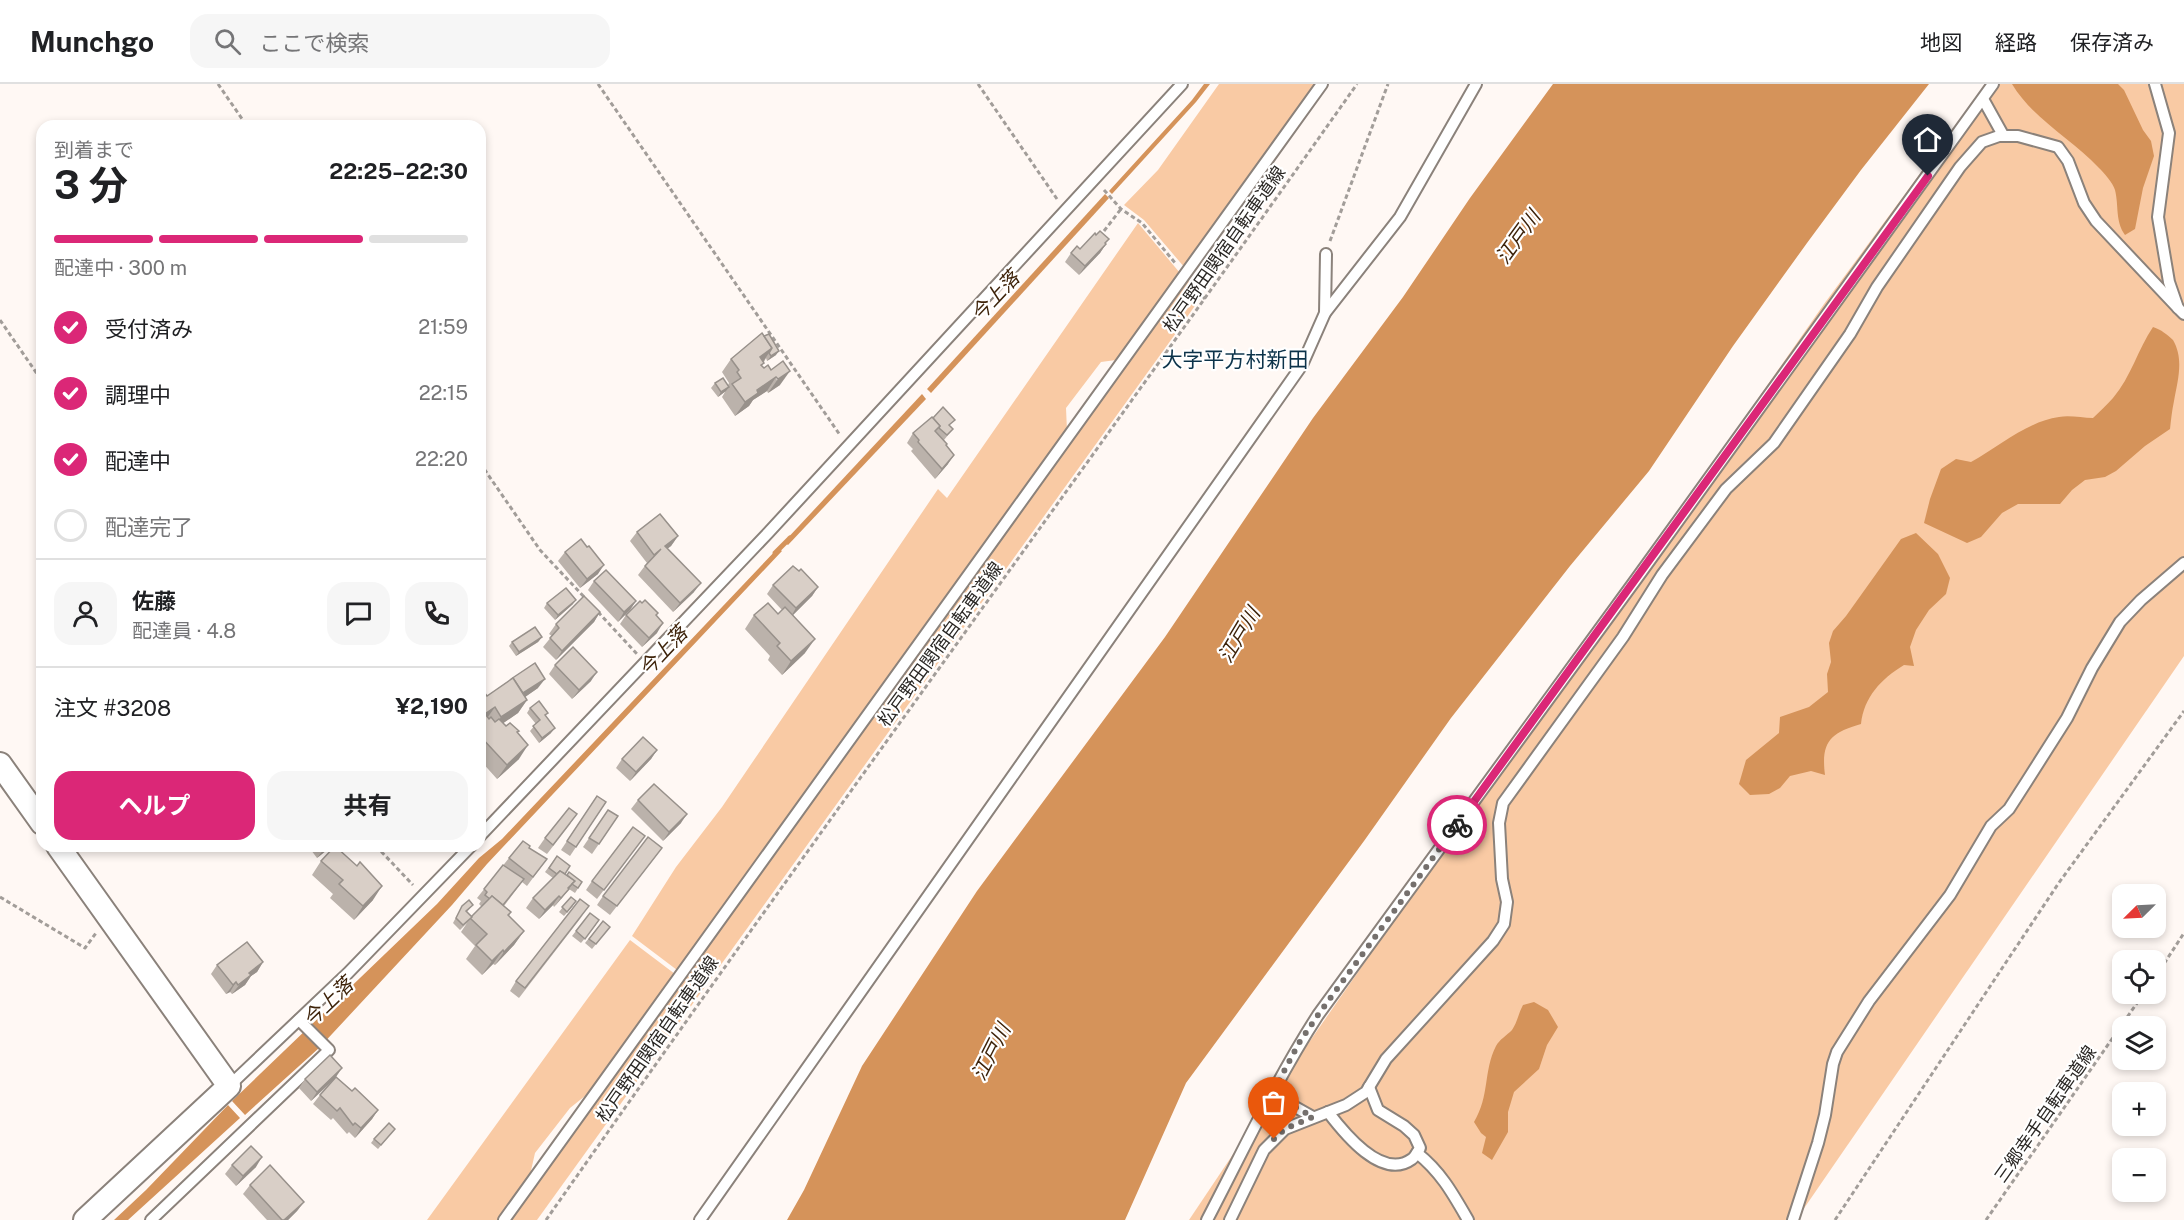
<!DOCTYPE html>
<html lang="ja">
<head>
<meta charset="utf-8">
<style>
	body { margin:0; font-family:"Public Sans","Noto Sans JP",sans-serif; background:#f6f6f6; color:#202124; height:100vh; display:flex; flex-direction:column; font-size:22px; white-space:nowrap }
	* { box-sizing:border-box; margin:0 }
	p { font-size:20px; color:#757577 }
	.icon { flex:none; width:33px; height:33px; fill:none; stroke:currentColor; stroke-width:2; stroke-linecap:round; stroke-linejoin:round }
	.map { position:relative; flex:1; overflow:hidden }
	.sheet { position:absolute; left:36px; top:36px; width:450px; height:732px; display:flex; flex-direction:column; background:#fff; border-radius:18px; box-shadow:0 3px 9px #0003 }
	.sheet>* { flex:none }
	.needle { width:39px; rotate:246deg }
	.buttons { position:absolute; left:2112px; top:800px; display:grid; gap:12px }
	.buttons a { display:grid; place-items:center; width:54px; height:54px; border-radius:12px; background:#fff; box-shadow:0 3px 9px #0003; font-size:30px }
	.pin { position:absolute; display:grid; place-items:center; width:51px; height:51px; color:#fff; margin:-62px -26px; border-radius:50% 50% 50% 0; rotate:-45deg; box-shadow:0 0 6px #0007 }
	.pin .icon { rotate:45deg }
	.courier { position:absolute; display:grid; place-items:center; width:60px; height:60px; margin:-30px; border:4px solid #db2777; border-radius:50%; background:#fff; color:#222; box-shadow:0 2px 8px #0007 }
	.overview em { font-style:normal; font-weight:700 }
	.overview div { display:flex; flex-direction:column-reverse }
	.overview { display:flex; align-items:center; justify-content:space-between; height:102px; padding:0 18px }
	h1 { font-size:39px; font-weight:700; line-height:45px }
	.bar { display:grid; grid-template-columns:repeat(4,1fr); gap:9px 6px; align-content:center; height:72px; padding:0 18px }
	.bar i { height:8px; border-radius:4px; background:#e0e0e0 }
	.bar .active { background:#db2777 }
	.bar p { grid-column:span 4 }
	.line { display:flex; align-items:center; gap:15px; padding:0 18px; border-top:2px solid #e0e0e0 }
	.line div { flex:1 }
	.round { display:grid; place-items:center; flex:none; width:63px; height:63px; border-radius:18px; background:#f6f6f6 }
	ol { padding:0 18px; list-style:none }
	li { display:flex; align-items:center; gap:18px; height:66px }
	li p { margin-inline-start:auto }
	li .icon { padding:6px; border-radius:50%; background:#db2777; color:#fff; stroke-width:4 }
	li:last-child { color:#757577 }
	li i { width:33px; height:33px; border:3px solid #e0e0e0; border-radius:50% }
	.action { display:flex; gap:12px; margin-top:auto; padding:12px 18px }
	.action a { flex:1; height:69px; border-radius:18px; background:#db2777; color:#fff; font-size:24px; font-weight:700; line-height:69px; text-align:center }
	.action a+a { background:#f6f6f6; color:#202124 }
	header { display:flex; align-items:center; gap:36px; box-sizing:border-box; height:84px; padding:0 30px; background:#fff; border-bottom:2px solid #e0e0e0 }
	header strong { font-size:28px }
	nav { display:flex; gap:33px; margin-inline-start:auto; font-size:21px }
	.search { width:420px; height:54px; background:#f6f6f6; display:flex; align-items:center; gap:15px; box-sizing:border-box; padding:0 21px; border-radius:18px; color:#757577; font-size:22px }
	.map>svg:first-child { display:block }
	.green { fill:#f9caa4 }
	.water { fill:#d5935a }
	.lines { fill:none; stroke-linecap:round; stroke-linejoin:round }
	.stream { stroke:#d5935a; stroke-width:5 }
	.lane-casing { stroke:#8b827b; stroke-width:14 }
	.street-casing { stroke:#8b827b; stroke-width:26 }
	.path { stroke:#a29d99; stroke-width:3; stroke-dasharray:4.5 3; stroke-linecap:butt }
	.lane { stroke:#fff; stroke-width:10 }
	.street { stroke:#fff; stroke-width:22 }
	.wall { fill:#bbb2ab }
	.shaded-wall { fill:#98918b }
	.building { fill:#d9cfc7; stroke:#98918b; stroke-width:1.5 }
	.done { stroke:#75706d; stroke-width:6; stroke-dasharray:0 10.8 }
	.route { stroke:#db2777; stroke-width:8 }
	.labels { text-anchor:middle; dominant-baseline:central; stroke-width:4.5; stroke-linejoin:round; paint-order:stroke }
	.street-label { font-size:18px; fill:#2a2724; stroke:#fff }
	.water-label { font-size:20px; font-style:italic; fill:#3e230a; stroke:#fff }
	.quarter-label { font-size:21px; fill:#0c334a; stroke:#fff }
</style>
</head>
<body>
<header>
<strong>Munchgo</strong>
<div class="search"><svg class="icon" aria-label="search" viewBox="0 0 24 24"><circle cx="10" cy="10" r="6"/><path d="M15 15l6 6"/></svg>ここで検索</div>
<nav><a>地図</a><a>経路</a><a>保存済み</a></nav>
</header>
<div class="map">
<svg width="2184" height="1136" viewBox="0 0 2184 1136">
	<rect width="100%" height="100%" fill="#fff8f4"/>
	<!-- green -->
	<g class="green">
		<polygon points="1219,0 1317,0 1185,184 1144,136 1124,121 1158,86"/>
		<polygon points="1986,0 2184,0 2184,572 1796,1136 1189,1136 1282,997 1824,220"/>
		<polygon points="1138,139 1180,189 1116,276 1101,278 1066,324 1067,347 677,886 632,852 676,783 722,723 938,405 947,414"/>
		<polygon points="1187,195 1201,213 1176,249 537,1136 510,1136"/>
		<polygon points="630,856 675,890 590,1008 570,1024 535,1069 530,1091 500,1136 427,1136"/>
	</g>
	<!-- water -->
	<g class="water">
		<polygon points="1204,0 1210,0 1196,18 1112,110 1109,107 1192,16"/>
		<polygon points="1553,0 1929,0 1861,86 1807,159 1733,262 1649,387 1570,482 1451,634 1364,757 1186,999 1125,1136 787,1136 804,1106 862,982 977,807 1165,553 1313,334 1403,213 1470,114"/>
		<path d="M2012 0H2118L2124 6 2143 46 2151 57 2154 72 2143 104 2135 145 2125 151C2115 137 2119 122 2115 106 2113 99 2104 89 2099 84 2071 54 2033 35 2012 0Z"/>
		<polygon points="1105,110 1109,114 931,309 927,305"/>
		<path d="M2153 243C2162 246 2166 250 2173 256 2184 275 2178 295 2174 317 2172 326 2171 336 2170 345L2145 362 2116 387 2105 393 2085 396 2072 406 2060 420H2018L2002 429 1981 453 1967 459 1924 439 1930 415 1941 385 1956 375 1971 378C2000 362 2026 338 2059 333 2070 331 2082 334 2093 334 2100 327 2107 321 2113 314 2131 293 2138 265 2153 243Z"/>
		<polygon points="922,310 926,315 788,461 784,458"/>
		<path d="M1916 449 1938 470 1950 494 1946 510 1929 526 1916 546 1910 563 1914 582 1904 581C1881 595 1864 613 1861 640 1829 649 1821 659 1825 691L1811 687 1790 692 1780 704 1769 710 1750 711 1739 700 1746 676 1779 649 1780 633 1809 623 1828 608 1827 590 1831 578 1829 559 1833 547 1846 532 1901 455Z"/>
		<polygon points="778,464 782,467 487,780 452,821 319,964 245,1031 232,1017 437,820 479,774 502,755"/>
		<path d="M1534 918 1548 926 1558 943 1547 961 1539 985 1514 1008 1508 1028V1048L1492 1076 1482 1069 1486 1053 1481 1049 1474 1038C1490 1011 1483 988 1496 962 1499 956 1507 951 1512 946 1517 939 1519 928 1523 921Z"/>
		<polygon points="228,1021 240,1034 128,1136 114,1136 146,1106"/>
	</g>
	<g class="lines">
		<!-- stream -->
		<polyline class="stream" points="775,469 790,454"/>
		<!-- lane casing -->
		<g class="lane-casing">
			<g id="lane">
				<polyline points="2155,0 2169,49 2158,133 2169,198 2178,224 2184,230"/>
				<polyline points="1983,15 2003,51"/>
				<polyline points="1325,229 1326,170"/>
				<polyline points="480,752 768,449 1182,0"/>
				<polyline points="229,1002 348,889 471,762"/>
				<polyline points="1272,1010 1313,1033"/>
				<path d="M1328 1028C1344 1049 1382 1097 1412 1075 1415 1073 1418 1067 1420 1064L1414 1051 1404 1042 1378 1026 1369 1003"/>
				<path d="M1417 1069C1441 1088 1453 1110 1468 1136"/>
				<polyline points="151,1136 329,966 299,936"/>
				<polyline points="504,1136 1322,0"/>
				<polyline points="700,1136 1302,281 1325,229 1400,133 1476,0"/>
				<path d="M1207 1136C1243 1067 1276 996 1318 931L1637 494 1993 0"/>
				<polyline points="1230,1136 1264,1066 1285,1045 1346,1021 1366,1008 1386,975 1493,857 1504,840 1507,818 1502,795 1499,739 1503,719 1623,553 1662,491 1726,405 1774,359 1850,250 1877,203 1960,83 1982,58 1999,52 2018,52 2058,63 2068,77 2084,119 2096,137 2178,224"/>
				<polyline points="1793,1136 1818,1059 1825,1031 1833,980 1837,968 1869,917 1950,811 1991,742 2009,725 2027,697 2067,634 2092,584 2120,538 2141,516 2184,479"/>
			</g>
		</g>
		<!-- street casing -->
		<g class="street-casing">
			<g id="street">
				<polyline points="0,680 42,739"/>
				<polyline points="58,762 229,1002 85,1136"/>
			</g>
		</g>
		<!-- path -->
		<g class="path">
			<polyline points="218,0 247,42"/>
			<polyline points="598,0 840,351"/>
			<polyline points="978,0 1057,115"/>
			<polyline points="1104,106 1121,125 1142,139 1176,180"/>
			<polyline points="1104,147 1121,125"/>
			<polyline points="1330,157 1388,0"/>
			<polyline points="1194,201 1205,215"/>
			<polyline points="0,236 42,297"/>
			<polyline points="480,379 540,466 586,515"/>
			<polyline points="598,528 637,570"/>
			<polyline points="376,762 413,801"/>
			<polyline points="0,813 85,864 96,849"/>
			<polyline points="2156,892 2184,849"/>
			<path d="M546 1136C813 755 1089 380 1357 0"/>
			<polyline points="1835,1136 2058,800 2184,627"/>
			<polyline points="1986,1136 2144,909"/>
		</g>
		<!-- lane -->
		<use href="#lane" class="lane"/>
		<!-- street -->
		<use href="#street" class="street"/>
	</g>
	<!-- wall -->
	<g class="wall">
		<polygon points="1106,159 1106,160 1100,169 1079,191 1065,178 1071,169 1080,165"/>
		<polygon points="762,249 776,271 767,277 766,274 762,282 764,284 771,286 780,301 768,309 767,307 753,316 749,322 735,332 722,313 728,303 726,307 718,313 711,304 715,299 728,301 729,299 722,288 731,275"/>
		<polygon points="950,342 953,345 944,356 946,362 948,380 935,395 911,367 913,365 907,359 913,349"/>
		<polygon points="637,448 678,452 671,462 667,465 694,508 673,528 638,491 647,479 630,457"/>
		<polygon points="587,463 598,490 580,504 558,477 565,468"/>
		<polygon points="799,487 818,503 812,512 793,531 805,569 782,591 768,576 770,572 745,545 754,531 778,530 782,526 767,510 773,501"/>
		<polygon points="594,497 636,517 630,526 618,538 588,506"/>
		<polygon points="547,519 573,520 555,536 544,524"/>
		<polygon points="600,528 594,538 556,576 543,563 552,552 549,550 556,540"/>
		<polygon points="658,529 656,532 657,549 642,563 620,540 626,531"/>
		<polygon points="542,553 538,558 516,572 509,562 512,558"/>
		<polygon points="555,581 591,597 572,615 549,590"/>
		<polygon points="511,595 538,604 525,613 527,616 518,629 503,639 517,649 519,675 497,695 480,676 480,611 487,612"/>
		<polygon points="530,624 545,633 551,649 539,659 530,647 536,640 527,629"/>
		<polygon points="657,666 651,675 630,697 616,684 622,675"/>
		<polygon points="597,712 606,718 570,772 561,766"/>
		<polygon points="638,716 681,739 663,757 631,725"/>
		<polygon points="608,726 618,732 592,770 583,763"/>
		<polygon points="571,739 547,770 538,764 545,754"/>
		<polygon points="645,752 597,815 586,806 592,797"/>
		<polygon points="308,762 332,762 317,774"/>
		<polygon points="529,764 547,775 527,802 522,798 504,822 511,828 509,832 524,847 514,861 495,881 493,880 482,891 466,875 475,862 461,848 467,839 460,846 453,839 462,822 473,821 467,828 472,833 482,823 479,820 481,817 477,814 509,774"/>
		<polygon points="662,764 610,831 597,821 603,812"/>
		<polygon points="557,772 565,790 582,798 575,809 569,805 554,823 553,821 539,835 526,824 533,814 553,794 545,788"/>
		<polygon points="321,777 373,816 354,836 330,814 333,810 312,791"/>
		<polygon points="571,813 573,822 564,832 559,828"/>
		<polygon points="583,831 519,914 510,907 516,897"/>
		<polygon points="603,837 610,843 592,865 585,859"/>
		<polygon points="596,841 581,859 572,852 576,847"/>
		<polygon points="263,878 257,888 251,892 245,901 232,910 230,908 226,910 211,890 217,881"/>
		<polygon points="336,993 352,1007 378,1026 372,1035 355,1054 349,1048 347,1050 333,1034 331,1036 313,1020 320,1011 335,995 311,1017 299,1004 305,995"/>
		<polygon points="395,1045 378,1065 371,1059 374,1055"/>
		<polygon points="232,1081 256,1083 236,1102 225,1090"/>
		<polygon points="250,1101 304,1118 297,1127 288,1136 267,1136 243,1110"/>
	</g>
	<!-- shaded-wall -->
	<g class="shaded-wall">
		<polygon points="1106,160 1100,169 1079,191 1085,182"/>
		<polygon points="772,264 763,278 760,273"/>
		<polygon points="779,267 776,271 767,277 771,272"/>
		<polygon points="790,287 780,301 768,309 778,295"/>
		<polygon points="776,293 767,307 753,316 749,322 735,332 745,318 757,306"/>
		<polygon points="729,303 726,307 718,313 721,308"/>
		<polygon points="954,371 948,380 935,395 942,385"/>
		<polygon points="678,452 671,462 659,471 665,462"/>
		<polygon points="604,481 598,490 580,504 587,495"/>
		<polygon points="701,499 694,508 673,528 680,519"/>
		<polygon points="818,503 812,512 790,534 796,524"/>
		<polygon points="576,516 573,520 555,536 558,531"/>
		<polygon points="636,517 630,526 618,538 624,528"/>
		<polygon points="600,528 594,538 556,576 562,567"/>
		<polygon points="663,539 657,549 642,563 649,554"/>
		<polygon points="542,553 538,558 516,572 519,568"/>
		<polygon points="815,555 805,569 782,591 791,577"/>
		<polygon points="597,588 591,597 572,615 579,606"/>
		<polygon points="545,595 538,604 515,620 521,610"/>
		<polygon points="527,616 518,629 492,647 501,633"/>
		<polygon points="495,623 485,637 485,630"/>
		<polygon points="555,644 551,649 539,659 542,654"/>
		<polygon points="528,661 519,675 497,695 507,681"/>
		<polygon points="657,666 651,675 630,697 636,688"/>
		<polygon points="687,730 681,739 663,757 669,748"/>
		<polygon points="327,762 332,762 317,774 324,765"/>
		<polygon points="575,797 562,814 554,823 568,804"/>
		<polygon points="382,802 373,816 354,836 363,822"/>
		<polygon points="559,812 553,821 539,835 545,826"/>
		<polygon points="524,847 514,861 495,881 504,868"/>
		<polygon points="503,866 493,880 482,891 492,877"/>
		<polygon points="263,878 257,888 251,892 245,901 232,910 249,889"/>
		<polygon points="236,898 230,908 226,910 233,901"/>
		<polygon points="342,984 336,993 311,1017 317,1008"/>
		<polygon points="378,1026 372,1035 355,1054 361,1044"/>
		<polygon points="262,1073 256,1083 236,1102 243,1092"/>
		<polygon points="304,1118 297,1127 288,1136 284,1136"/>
	</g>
	<!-- building -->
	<g class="building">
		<polygon points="1100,147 1109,155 1105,159 1106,160 1085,182 1071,169 1077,162 1080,165 1095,149 1096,151"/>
		<polygon points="762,249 772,264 760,273 764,279 761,281 764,284 768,281 771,286 783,277 790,287 778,295 776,293 757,306 758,309 745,318 732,300 741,294 737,288 739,286 731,275"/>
		<polygon points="769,250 779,267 771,272 769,269 772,264 764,252"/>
		<polygon points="723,294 729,303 721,308 715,299"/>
		<polygon points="943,323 955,336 949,341 953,345 947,351 939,344 940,342 933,334"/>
		<polygon points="932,333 940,342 935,347 947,360 946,361 954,371 942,385 918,358 919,356 913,349"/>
		<polygon points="660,430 678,452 665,462 701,499 680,519 645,482 661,465 654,471 637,448"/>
		<polygon points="581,455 587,463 589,462 604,481 587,495 565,468"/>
		<polygon points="793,482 799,487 801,485 818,503 796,524 773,501"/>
		<polygon points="606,486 636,517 624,528 594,497"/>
		<polygon points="566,504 576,516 558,531 547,519"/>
		<polygon points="584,512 600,528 562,567 550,554 559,544 556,540"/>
		<polygon points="645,516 658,529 656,531 663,539 649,554 626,531 640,517 642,519"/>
		<polygon points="768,519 778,530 785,523 815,555 791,577 777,562 780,559 754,531"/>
		<polygon points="535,543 542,553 519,568 512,558"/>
		<polygon points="573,563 597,588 579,606 555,581"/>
		<polygon points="535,579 545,595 523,609 513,594 511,595"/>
		<polygon points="513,594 527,616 501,633 495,623 485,630 489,635 491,633 495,638 499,635 506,642 510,639 519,647 517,648 528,661 507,681 480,652 480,634 483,632 480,628 480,611 484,608 487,612"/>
		<polygon points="539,617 548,629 545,631 555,644 542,654 533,642 540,636 530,624"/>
		<polygon points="643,653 657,666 636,688 622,675"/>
		<polygon points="654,700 687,730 669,748 638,716"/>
		<polygon points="597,712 606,718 576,763 567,757"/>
		<polygon points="569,724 577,730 553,761 545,754"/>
		<polygon points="608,726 618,732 599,760 589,754"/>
		<polygon points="633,743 645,752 604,806 592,797"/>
		<polygon points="648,753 662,764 617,822 603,812"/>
		<polygon points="523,757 530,762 529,764 547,775 533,793 509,774"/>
		<polygon points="335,762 357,782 360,778 382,802 363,822 339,800 343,796 321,777"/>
		<polygon points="557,772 570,782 565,790 560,787 557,790 549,784"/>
		<polygon points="503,781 524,795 503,821 492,812 490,815 485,811 487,808 484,805"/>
		<polygon points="560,787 575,797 568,804 569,805 561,814 559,812 545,826 533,814"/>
		<polygon points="569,788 582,798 578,804 572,800 575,797 567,791"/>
		<polygon points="492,812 511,828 508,831 524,847 504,868 503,866 492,877 476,861 487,850 470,834"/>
		<polygon points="571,813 576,817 567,828 562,823"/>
		<polygon points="580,815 589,822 525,904 516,897"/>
		<polygon points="469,816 473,821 466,827 472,833 463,841 456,834 462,822"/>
		<polygon points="590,829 599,836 585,855 576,847"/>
		<polygon points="603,837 610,843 596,860 589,855"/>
		<polygon points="247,858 263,878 249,889 251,891 238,901 236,898 233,901 217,881"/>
		<polygon points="330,971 342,984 317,1008 305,995"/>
		<polygon points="336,993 352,1007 355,1004 378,1026 361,1044 355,1039 353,1041 340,1024 337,1027 320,1011"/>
		<polygon points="389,1039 395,1045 381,1061 374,1055"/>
		<polygon points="251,1062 262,1073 243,1092 232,1081"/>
		<polygon points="270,1081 304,1118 284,1136 282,1136 250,1101"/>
	</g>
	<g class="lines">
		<!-- done -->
		<polyline class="done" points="1274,1055 1285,1045 1313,1033 1272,1010 1299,959 1318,931 1457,741"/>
		<!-- route -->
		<polyline class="route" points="1457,741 1928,92"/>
	</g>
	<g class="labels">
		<!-- street labels -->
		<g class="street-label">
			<text transform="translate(1224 165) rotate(-55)">松戸野田関宿自転車道線</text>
			<text transform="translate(940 560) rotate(-54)">松戸野田関宿自転車道線</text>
			<text transform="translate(657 955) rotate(-55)">松戸野田関宿自転車道線</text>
			<text transform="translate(2045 1030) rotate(-55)">三郷幸手自転車道線</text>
		</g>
		<!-- water labels -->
		<g class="water-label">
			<text transform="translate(1518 153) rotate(-54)">江戸川</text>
			<text transform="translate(995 212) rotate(-47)">今上落</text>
			<text transform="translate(1239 551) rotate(-59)">江戸川</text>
			<text transform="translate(663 567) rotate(-47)">今上落</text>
			<text transform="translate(328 918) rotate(-44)">今上落</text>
			<text transform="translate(991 968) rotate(-63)">江戸川</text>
		</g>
		<!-- quarter labels -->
		<g class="quarter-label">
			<text x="1235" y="275">大字平方村新田</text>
		</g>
	</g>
</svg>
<div class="buttons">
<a><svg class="needle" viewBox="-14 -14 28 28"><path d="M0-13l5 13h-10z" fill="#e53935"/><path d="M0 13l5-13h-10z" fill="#757577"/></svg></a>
<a><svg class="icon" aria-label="locate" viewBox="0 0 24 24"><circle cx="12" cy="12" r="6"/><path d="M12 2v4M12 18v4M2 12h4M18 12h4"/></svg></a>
<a><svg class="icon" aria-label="layers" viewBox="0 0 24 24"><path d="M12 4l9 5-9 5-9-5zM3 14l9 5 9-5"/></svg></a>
<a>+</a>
<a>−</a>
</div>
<div class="pin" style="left:1274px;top:1055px;background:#ea580c"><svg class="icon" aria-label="bag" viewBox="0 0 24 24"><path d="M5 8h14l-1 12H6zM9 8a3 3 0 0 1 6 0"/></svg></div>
<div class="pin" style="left:1928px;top:92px;background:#1f2937"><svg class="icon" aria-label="home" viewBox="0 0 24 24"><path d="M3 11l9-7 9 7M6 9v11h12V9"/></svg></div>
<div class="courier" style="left:1457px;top:741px"><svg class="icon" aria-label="bike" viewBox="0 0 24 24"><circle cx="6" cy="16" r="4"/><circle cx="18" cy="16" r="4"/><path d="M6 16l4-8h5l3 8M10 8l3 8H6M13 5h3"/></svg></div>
<section class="sheet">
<div class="overview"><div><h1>3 分</h1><p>到着まで</p></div><em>22:25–22:30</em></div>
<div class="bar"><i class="active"></i><i class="active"></i><i class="active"></i><i></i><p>配達中 · 300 m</p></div>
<ol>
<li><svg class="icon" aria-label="check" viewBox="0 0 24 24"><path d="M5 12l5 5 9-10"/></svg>受付済み<p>21:59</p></li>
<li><svg class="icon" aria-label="check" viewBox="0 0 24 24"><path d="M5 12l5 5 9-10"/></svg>調理中<p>22:15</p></li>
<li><svg class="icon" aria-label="check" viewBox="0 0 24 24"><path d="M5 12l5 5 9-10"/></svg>配達中<p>22:20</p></li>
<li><i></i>配達完了</li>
</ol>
<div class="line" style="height:108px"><a class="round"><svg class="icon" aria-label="person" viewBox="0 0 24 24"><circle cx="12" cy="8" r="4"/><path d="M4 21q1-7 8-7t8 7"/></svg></a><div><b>佐藤</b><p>配達員 · 4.8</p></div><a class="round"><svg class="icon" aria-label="chat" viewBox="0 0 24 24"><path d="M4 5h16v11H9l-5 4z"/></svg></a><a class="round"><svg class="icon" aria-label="phone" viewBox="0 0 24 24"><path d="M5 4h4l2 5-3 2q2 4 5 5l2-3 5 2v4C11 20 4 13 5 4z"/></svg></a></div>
<div class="line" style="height:78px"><div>注文 #3208</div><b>¥2,190</b></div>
<div class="action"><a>ヘルプ</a><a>共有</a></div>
</section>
</div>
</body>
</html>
